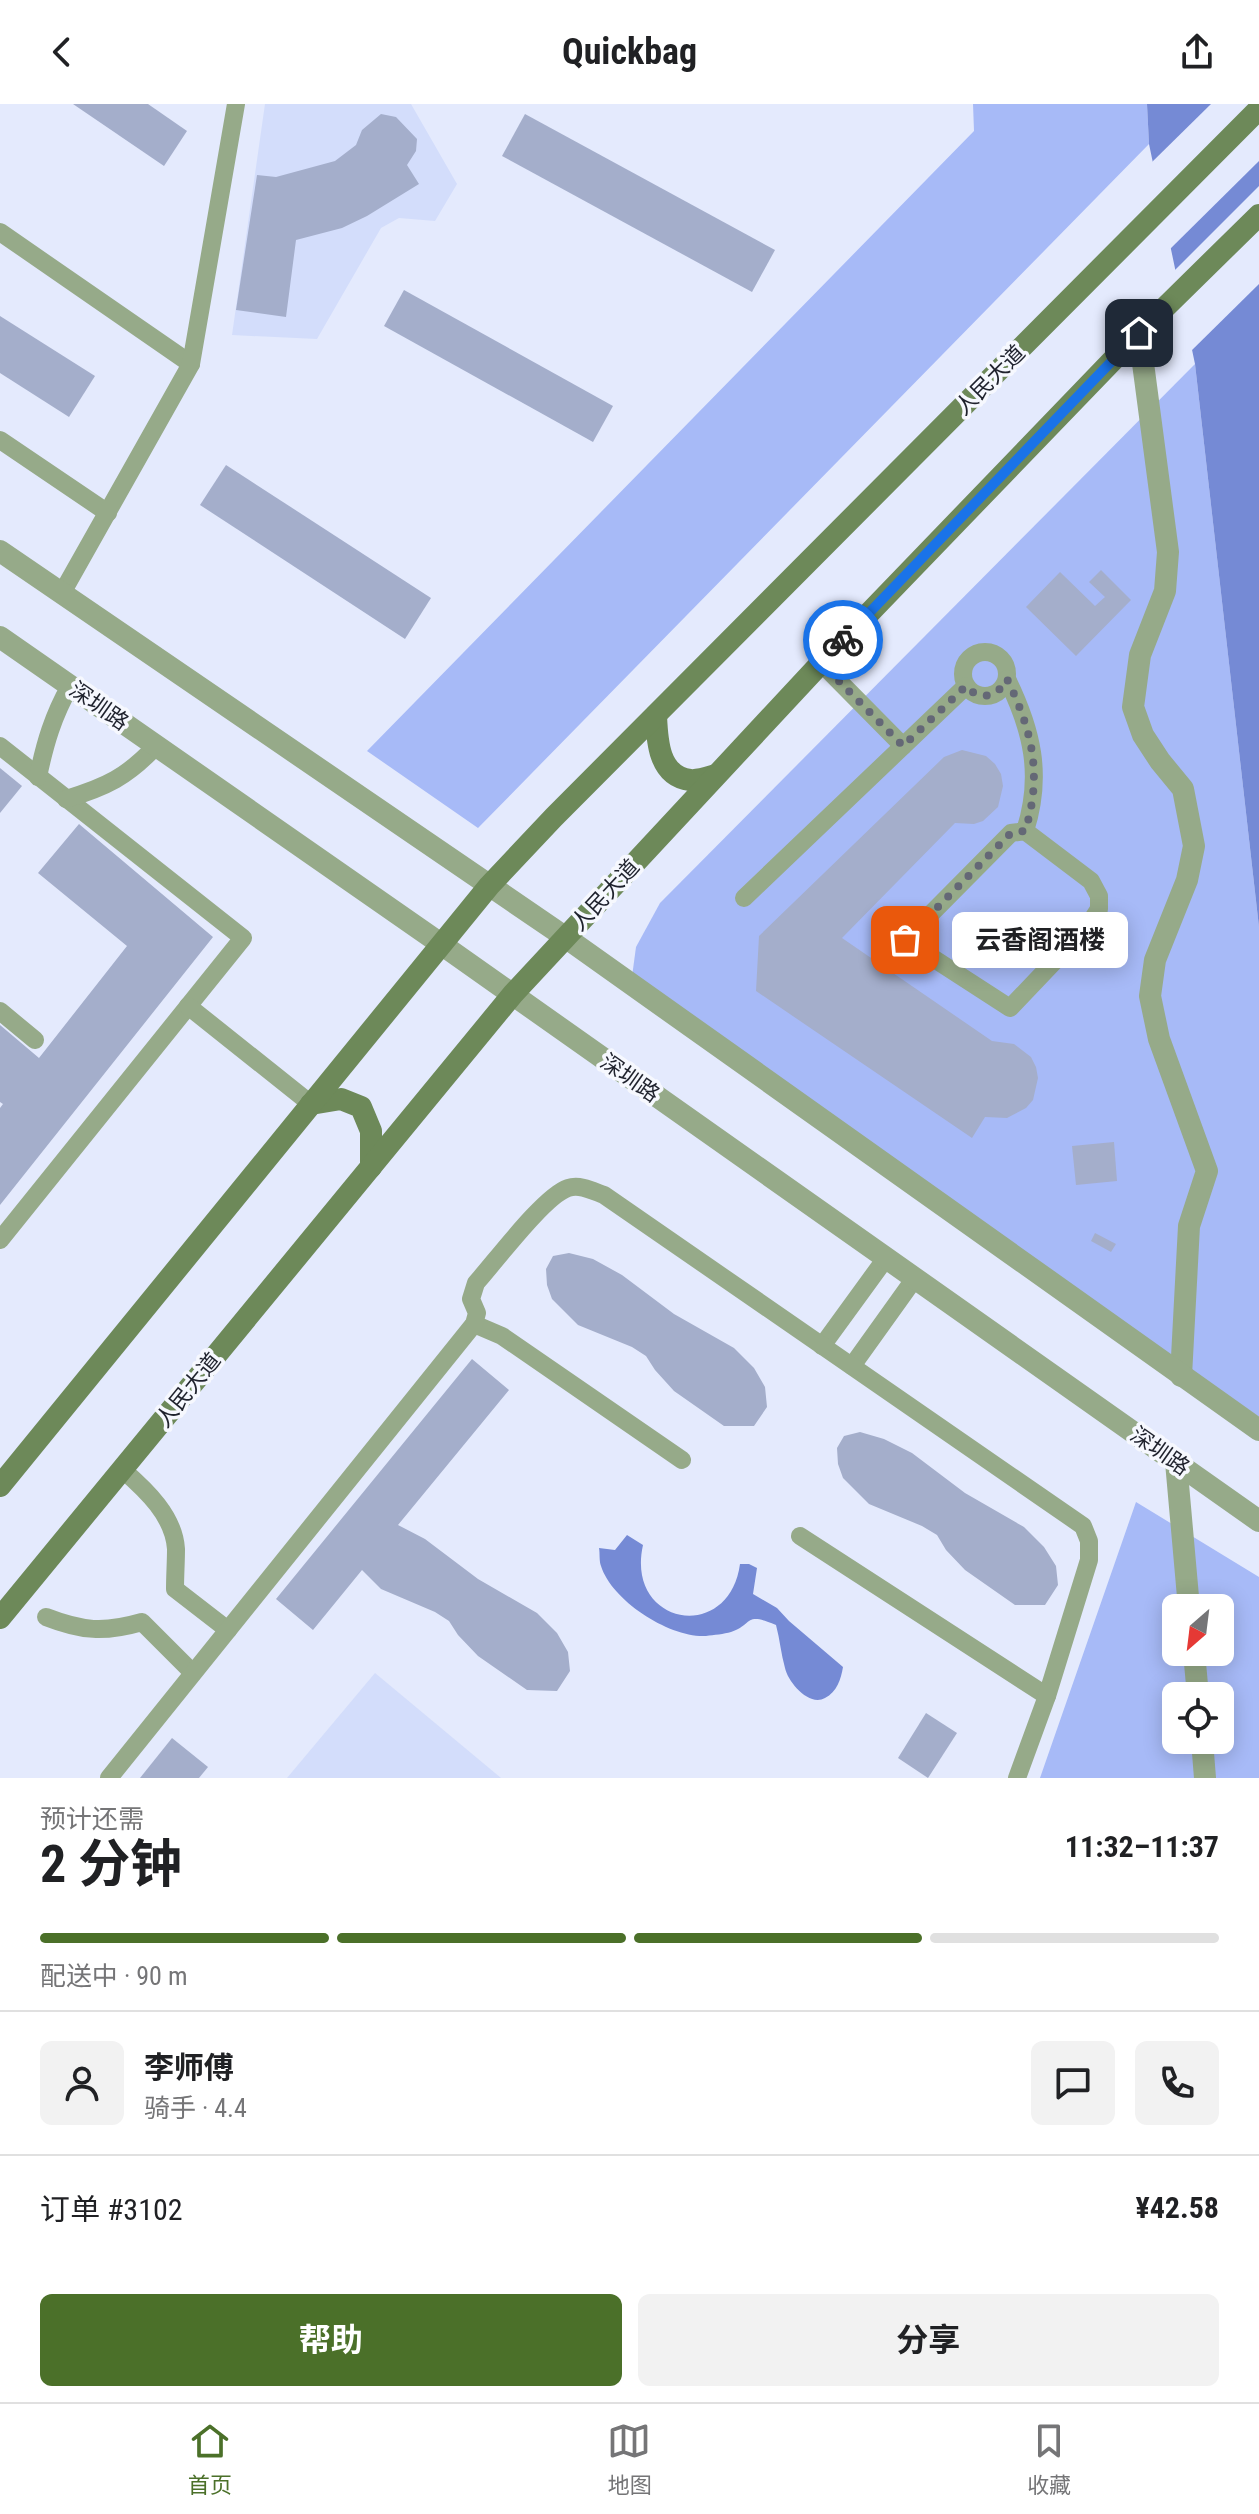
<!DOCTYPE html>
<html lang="zh">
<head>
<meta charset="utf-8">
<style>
	body { margin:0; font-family:"Roboto Condensed","Noto Sans SC",sans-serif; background:#f2f2f2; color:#202124; height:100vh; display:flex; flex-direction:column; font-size:30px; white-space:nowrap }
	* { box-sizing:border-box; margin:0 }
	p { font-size:26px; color:#757577 }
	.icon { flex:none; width:44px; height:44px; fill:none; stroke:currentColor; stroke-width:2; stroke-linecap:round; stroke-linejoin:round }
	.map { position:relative; height:1674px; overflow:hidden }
	.sheet { display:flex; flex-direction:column; background:#fff; flex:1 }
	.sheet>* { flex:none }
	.needle { width:52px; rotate:208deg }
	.tools { position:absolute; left:1162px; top:1490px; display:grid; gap:16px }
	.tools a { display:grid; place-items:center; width:72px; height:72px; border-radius:12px; background:#fff; box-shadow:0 4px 20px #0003; font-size:40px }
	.pin { position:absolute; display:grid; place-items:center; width:68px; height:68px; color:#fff; margin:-34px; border-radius:16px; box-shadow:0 4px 12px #0006 }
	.courier { position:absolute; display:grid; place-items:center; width:80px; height:80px; margin:-40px; border:6px solid #1a73e8; border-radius:50%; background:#fff; color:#222; box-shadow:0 2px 10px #0007 }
	.bubble { position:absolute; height:56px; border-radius:12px; background:#fff; box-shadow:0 4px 20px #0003; font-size:26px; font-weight:700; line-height:56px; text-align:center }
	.headline em { font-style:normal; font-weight:700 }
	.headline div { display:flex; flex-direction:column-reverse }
	.headline { display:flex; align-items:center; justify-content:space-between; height:136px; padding:0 40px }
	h1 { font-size:52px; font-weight:700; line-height:60px }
	.bar { display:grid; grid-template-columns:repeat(4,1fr); gap:12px 8px; align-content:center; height:96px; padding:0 40px }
	.bar i { height:10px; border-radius:6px; background:#e0e0e0 }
	.bar .selected { background:#4b7029 }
	.bar p { grid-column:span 4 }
	.line { display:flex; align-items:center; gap:20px; padding:0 40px; border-top:2px solid #e0e0e0 }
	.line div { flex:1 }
	.round { display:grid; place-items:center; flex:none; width:84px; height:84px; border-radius:12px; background:#f2f2f2 }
	.action { display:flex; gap:16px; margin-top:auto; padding:16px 40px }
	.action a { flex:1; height:92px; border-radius:12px; background:#4b7029; color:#fff; font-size:32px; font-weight:700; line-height:92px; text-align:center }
	.action a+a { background:#f2f2f2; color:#202124 }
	header { display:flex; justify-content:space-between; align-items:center; height:104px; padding:0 40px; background:#fff; font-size:36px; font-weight:700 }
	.tab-bar { display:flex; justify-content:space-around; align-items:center; height:112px; border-top:2px solid #e0e0e0; background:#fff; font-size:22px; color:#757577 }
	.tab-bar a { display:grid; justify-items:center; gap:4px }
	.tab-bar .selected { color:#4b7029 }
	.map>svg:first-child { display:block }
	.built { fill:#d3ddfb }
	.green { fill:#a7baf7; fill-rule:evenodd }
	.water { fill:#758ad5 }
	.pier { fill:#e4eafd }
	.building { fill:#a4aecb }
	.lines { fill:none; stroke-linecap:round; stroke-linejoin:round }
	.service { stroke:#96aa89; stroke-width:18 }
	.pedestrian { stroke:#96aa89; stroke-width:22 }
	.tertiary { stroke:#96aa89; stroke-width:22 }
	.secondary { stroke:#6d8959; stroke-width:22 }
	.done { stroke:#646876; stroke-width:8; stroke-dasharray:0 14.4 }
	.route { stroke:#1a73e8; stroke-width:10 }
	.labels { text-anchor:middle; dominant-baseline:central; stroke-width:7; stroke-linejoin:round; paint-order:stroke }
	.street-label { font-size:22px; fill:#1f222d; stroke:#f6f8fe }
</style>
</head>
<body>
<header><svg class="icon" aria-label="back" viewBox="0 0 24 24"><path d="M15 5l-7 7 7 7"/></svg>Quickbag<svg class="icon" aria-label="share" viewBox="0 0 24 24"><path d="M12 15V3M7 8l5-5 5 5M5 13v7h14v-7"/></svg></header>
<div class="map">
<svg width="1259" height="1674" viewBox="0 0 1259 1674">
	<rect width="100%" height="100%" fill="#e4eafd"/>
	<!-- built -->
	<g class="built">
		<polygon points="265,0 411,0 457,80 435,117 399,114 381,124 317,235 232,231"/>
		<polygon points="375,1569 501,1674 287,1674"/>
	</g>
	<!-- green -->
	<g class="green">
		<polygon points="973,0 1147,0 1149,40 478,724 367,647 974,27"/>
		<polygon points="1195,260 1259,823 1259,1313 631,880 636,843 660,799"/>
		<path d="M1136 1398 1259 1473V1674H1040ZM1176 1504H1220V1548H1176ZM1176 1592H1220V1636H1176Z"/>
	</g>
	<!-- water -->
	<g class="water">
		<polygon points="1147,0 1259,0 1259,823 1195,260 1149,40"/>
		<path d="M627 1431 643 1441C625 1522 729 1540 740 1460H749L757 1464 753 1490 777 1504 789 1517 843 1563C841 1575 837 1588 825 1594 809 1603 788 1578 785 1564 781 1550 780 1536 776 1521 744 1507 753 1521 731 1528 724 1530 714 1531 706 1532 670 1534 612 1497 601 1462 599 1457 600 1449 599 1444L615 1446Z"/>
	</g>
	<!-- pier -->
	<g class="pier">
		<polygon points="1211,0 1259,0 1259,57 1167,148 1149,61"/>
		<polygon points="1259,82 1259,180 1188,250 1172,169"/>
	</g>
	<!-- building -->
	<g class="building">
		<polygon points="73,0 148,0 187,27 164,62"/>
		<polygon points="381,10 396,13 417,35 416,47 407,61 419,80 367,112 342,124 296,136 286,213 236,206 257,71 276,73 335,57 356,41 362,26"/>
		<polygon points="525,10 775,146 752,188 502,52"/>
		<polygon points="404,186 613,302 593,338 384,222"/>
		<polygon points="0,212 95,272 69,313 0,269"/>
		<polygon points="226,361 431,494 405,535 200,401"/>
		<polygon points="1101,466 1131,496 1076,552 1026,503 1060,468 1095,502 1105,493 1089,478"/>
		<polygon points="962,646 986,652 995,660 1001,670 1003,682 998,703 983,717 974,720 955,719 842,834 992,937 1014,940 1031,953 1036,963 1038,974 1033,996 1026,1004 1007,1014 985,1013 972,1034 756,887 759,832 944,653"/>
		<polygon points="0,664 22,682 0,709"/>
		<polygon points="79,720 213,833 0,1101 0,1004 3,1000 0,998 0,921 39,954 127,842 38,769"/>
		<polygon points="1114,1038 1117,1077 1076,1081 1072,1042"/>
		<polygon points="1095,1129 1116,1140 1111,1148 1091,1137"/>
		<polygon points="569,1149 593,1155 622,1171 674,1210 734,1244 754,1264 765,1283 767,1303 754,1322 724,1322 674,1287 655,1266 646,1252 632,1243 578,1221 552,1195 547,1181 546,1165 553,1152"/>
		<polygon points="472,1255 509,1286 398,1421 425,1435 478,1475 537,1509 557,1529 568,1548 570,1567 557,1587 527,1586 478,1552 458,1531 449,1517 435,1508 381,1485 362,1466 313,1526 276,1495"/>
		<polygon points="860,1328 884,1335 912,1349 965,1389 1024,1423 1044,1443 1056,1462 1058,1481 1045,1501 1015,1501 965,1466 946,1446 937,1431 922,1422 869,1400 843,1374 838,1360 837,1344 844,1332"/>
		<polygon points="926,1609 957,1629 928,1674 898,1654"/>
		<polygon points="172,1634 208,1663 199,1674 140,1674"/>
	</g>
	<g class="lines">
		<!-- service -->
		<g class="service">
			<polyline points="0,128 191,260"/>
			<polyline points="0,336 108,409"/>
			<polyline points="62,489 191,260 236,0"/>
			<circle cx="985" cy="570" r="22"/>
			<polyline points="821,559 903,642"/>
			<path d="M1007 575C1032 626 1043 671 1025 727L1011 729 905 836 1010 904 1088 822 1099 805V792L1091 777 1025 727"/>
			<polyline points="0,642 243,834 0,1136"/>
			<path d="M38 673C45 639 53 612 70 582"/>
			<path d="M66 695C106 683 127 673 156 642"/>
			<polyline points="744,794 966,582"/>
			<polyline points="188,902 311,1000"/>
			<polyline points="0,907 35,936"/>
			<polyline points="474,1220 502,1232 682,1356"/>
			<polyline points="822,1242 886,1154"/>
			<polyline points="852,1262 915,1174"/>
			<path d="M123 1366C146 1386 174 1412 176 1445 176 1458 175 1472 175 1485L228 1526"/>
			<polyline points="800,1432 1047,1592"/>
			<path d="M46 1513C82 1527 104 1529 142 1518L193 1569"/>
			<path d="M109 1674 474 1220 477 1209 471 1195 476 1179C495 1158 544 1092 568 1084 580 1080 593 1087 604 1091L1083 1422 1089 1437V1456L1047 1592 1017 1674"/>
		</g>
		<!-- pedestrian -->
		<g class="pedestrian">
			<polyline points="1139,229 1168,448 1165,487 1140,551 1133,603 1143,631 1160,657 1183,685 1194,742 1187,776 1155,856 1150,892 1159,935 1207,1067 1189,1122 1181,1272"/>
			<polyline points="1176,1358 1189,1504"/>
			<polyline points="1194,1548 1198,1592"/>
			<polyline points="1202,1636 1205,1674"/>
		</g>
		<!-- tertiary -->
		<g class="tertiary">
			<polyline points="0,447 565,833 1259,1326"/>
			<polyline points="0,533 441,840 1259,1417"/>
		</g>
		<!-- secondary -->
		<g class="secondary">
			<path d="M656 611C657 635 658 672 690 676 697 677 709 673 716 671"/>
			<polyline points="311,1000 341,995 361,1003 371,1027 371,1063"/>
			<polyline points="0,1382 489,782 554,713 1259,5"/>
			<polyline points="0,1514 513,890 821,559 1139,229 1259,111"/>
		</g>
	</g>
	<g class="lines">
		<!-- done -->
		<path class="done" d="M843 536 821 559 903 642 966 582C980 598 998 593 1007 575 1032 626 1043 671 1025 727L1011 729 905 836"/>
		<!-- route -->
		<polyline class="route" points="843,536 1139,229"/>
	</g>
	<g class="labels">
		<!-- street labels -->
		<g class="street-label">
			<text transform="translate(990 276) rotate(-45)">人民大道</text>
			<text transform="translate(99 602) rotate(35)">深圳路</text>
			<text transform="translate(605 791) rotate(-47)">人民大道</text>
			<text transform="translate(630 974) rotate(35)">深圳路</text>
			<text transform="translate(188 1286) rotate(-51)">人民大道</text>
			<text transform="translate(1160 1347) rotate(35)">深圳路</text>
		</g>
	</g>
</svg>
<div class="tools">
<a><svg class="needle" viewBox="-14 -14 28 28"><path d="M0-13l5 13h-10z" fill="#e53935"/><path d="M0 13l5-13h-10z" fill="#757577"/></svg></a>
<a><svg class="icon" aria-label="locate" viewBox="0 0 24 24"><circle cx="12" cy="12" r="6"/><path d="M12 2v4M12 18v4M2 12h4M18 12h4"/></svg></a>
</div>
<div class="pin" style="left:905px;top:836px;background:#ea580c"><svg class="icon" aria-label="bag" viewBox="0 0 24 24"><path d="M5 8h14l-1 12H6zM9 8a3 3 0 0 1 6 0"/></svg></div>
<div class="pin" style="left:1139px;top:229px;background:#1f2937"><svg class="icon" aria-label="home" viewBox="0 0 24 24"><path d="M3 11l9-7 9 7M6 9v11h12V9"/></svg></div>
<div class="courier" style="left:843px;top:536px"><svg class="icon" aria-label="bike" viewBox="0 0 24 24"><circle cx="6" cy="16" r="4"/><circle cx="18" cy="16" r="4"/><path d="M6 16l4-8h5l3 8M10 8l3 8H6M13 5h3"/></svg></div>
<div class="bubble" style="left:952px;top:808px;width:176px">云香阁酒楼</div>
</div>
<section class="sheet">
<div class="headline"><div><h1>2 分钟</h1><p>预计还需</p></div><em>11:32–11:37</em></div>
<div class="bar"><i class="selected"></i><i class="selected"></i><i class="selected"></i><i></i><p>配送中 · 90 m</p></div>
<div class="line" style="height:144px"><a class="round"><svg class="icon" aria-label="person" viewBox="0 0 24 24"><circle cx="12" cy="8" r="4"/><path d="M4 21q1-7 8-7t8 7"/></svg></a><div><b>李师傅</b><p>骑手 · 4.4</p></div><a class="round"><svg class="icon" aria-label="chat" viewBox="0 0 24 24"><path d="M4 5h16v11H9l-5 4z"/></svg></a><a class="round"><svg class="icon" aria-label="phone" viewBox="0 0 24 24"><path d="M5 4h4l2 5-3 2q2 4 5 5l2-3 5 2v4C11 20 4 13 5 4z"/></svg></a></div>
<div class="line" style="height:104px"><div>订单 #3102</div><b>¥42.58</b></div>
<div class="action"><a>帮助</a><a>分享</a></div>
</section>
<nav class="tab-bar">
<a class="selected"><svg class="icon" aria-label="home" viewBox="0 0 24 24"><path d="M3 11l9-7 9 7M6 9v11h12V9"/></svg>首页</a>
<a><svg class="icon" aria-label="map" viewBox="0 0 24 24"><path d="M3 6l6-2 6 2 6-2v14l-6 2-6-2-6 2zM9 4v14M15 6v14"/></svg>地图</a>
<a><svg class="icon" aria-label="saved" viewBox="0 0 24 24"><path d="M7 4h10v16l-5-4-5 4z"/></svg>收藏</a>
</nav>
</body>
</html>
